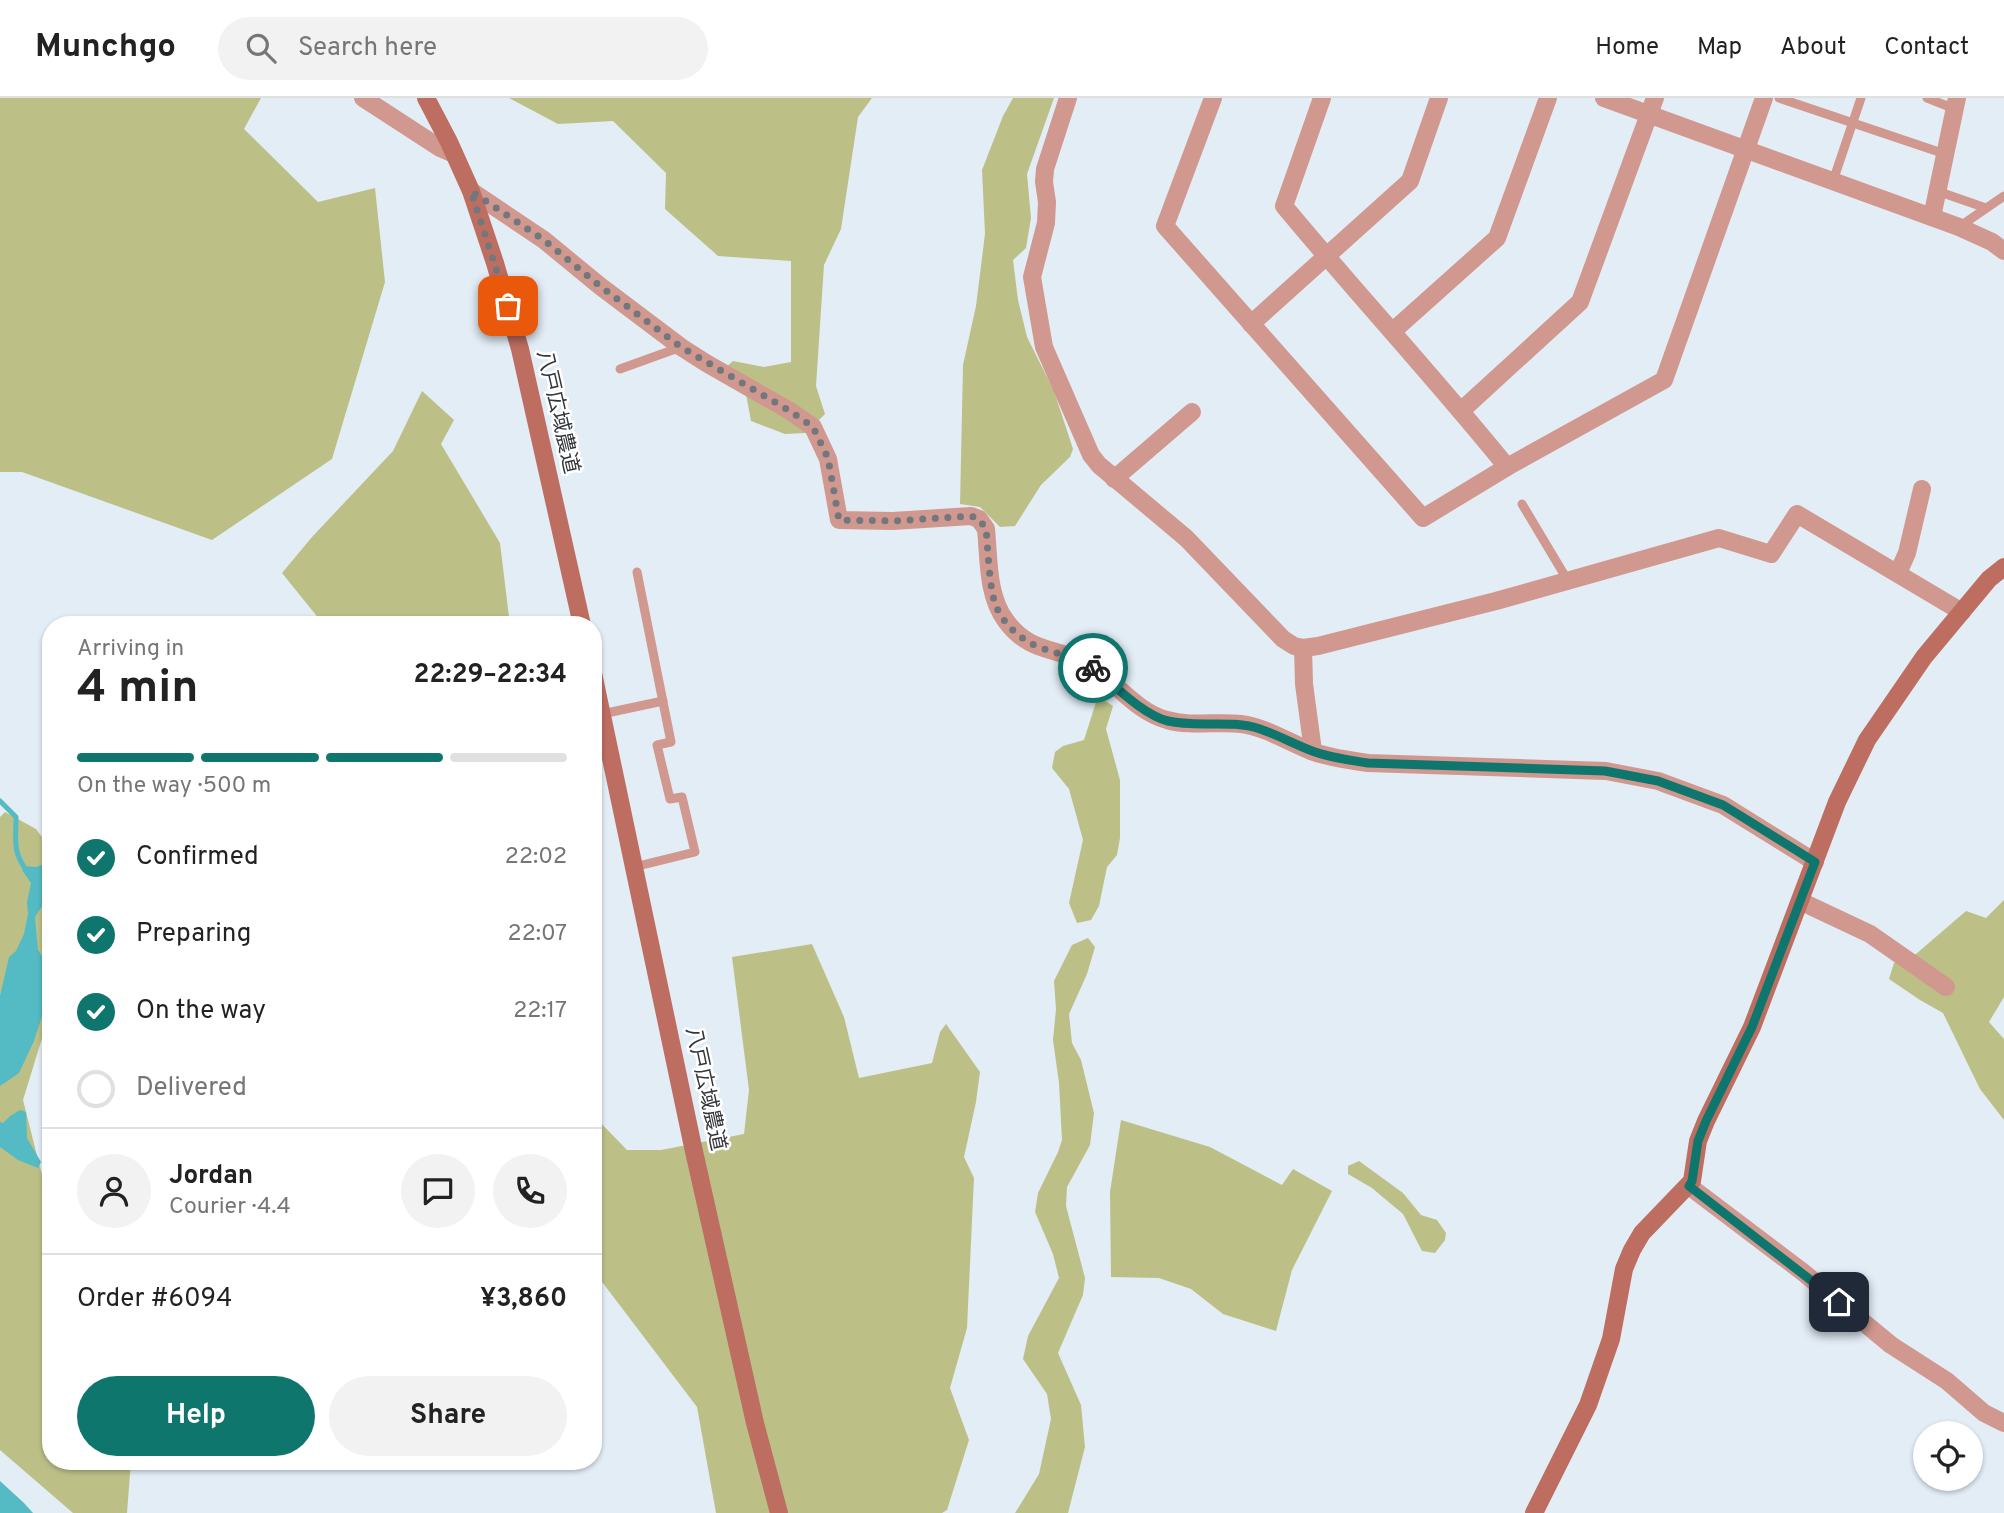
<!DOCTYPE html>
<html lang="en">
<head>
<meta charset="utf-8">
<style>
	body { margin:0; font-family:Overpass,"Noto Sans JP",sans-serif; background:#f2f2f2; color:#222; height:100vh; display:flex; flex-direction:column; font-size:26px; white-space:nowrap }
	* { box-sizing:border-box; margin:0 }
	p { font-size:23px; color:#767676 }
	.icon { flex:none; width:38px; height:38px; fill:none; stroke:currentColor; stroke-width:2; stroke-linecap:round; stroke-linejoin:round }
	.map { position:relative; flex:1; overflow:hidden }
	.sheet { position:absolute; left:42px; top:518px; width:560px; height:854px; display:flex; flex-direction:column; background:#fff; border-radius:28px; box-shadow:0 2px 5px #0004 }
	.sheet>* { flex:none }
	.fabs { position:absolute; left:1913px; top:1323px; display:grid; gap:14px }
	.fabs a { display:grid; place-items:center; width:70px; height:70px; border-radius:50%; background:#fff; box-shadow:0 2px 5px #0004; font-size:35px }
	.pin { position:absolute; display:grid; place-items:center; width:60px; height:60px; color:#fff; margin:-30px; border-radius:14px; box-shadow:0 4px 10px #0006 }
	.courier { position:absolute; display:grid; place-items:center; width:70px; height:70px; margin:-35px; border:5px solid #0f766e; border-radius:50%; background:#fff; color:#222; box-shadow:0 2px 9px #0007 }
	.headline em { font-style:normal; font-weight:700 }
	.headline div { display:flex; flex-direction:column-reverse }
	.headline { display:flex; align-items:center; justify-content:space-between; height:119px; padding:0 35px }
	h1 { font-size:46px; font-weight:700; line-height:52px }
	.bar { display:grid; grid-template-columns:repeat(4,1fr); gap:10px 7px; align-content:center; height:84px; padding:0 35px }
	.bar i { height:9px; border-radius:5px; background:#e0e0e0 }
	.bar .current { background:#0f766e }
	.bar p { grid-column:span 4 }
	.line { display:flex; align-items:center; gap:18px; padding:0 35px; border-top:2px solid #e0e0e0 }
	.line div { flex:1 }
	.round { display:grid; place-items:center; flex:none; width:74px; height:74px; border-radius:37px; background:#f2f2f2 }
	ol { padding:0 35px; list-style:none }
	li { display:flex; align-items:center; gap:21px; height:77px }
	li p { margin-inline-start:auto }
	li .icon { padding:7px; border-radius:50%; background:#0f766e; color:#fff; stroke-width:4 }
	li:last-child { color:#767676 }
	li i { width:38px; height:38px; border:4px solid #e0e0e0; border-radius:50% }
	.button { display:flex; gap:14px; margin-top:auto; padding:14px 35px }
	.button a { flex:1; height:80px; border-radius:42px; background:#0f766e; color:#fff; font-size:28px; font-weight:700; line-height:80px; text-align:center }
	.button a+a { background:#f2f2f2; color:#222 }
	header { display:flex; align-items:center; gap:42px; box-sizing:border-box; height:98px; padding:0 35px; background:#fff; border-bottom:2px solid #e0e0e0 }
	header strong { font-size:33px }
	nav { display:flex; gap:38px; margin-inline-start:auto; font-size:24px }
	.search { width:490px; height:63px; background:#f2f2f2; display:flex; align-items:center; gap:18px; box-sizing:border-box; padding:0 24px; border-radius:38px; color:#767676; font-size:26px }
	.map>svg:first-child { display:block }
	.green { fill:#bcc087 }
	.water { fill:#54bac3 }
	.lines { fill:none; stroke-linecap:round; stroke-linejoin:round }
	.stream { stroke:#54bac3; stroke-width:5 }
	.lane { stroke:#d0988e; stroke-width:9 }
	.street { stroke:#d0988e; stroke-width:18 }
	.secondary { stroke:#be6e61; stroke-width:18 }
	.done { stroke:#71777c; stroke-width:7; stroke-dasharray:0 12.6 }
	.route { stroke:#0f766e; stroke-width:9 }
	.labels { text-anchor:middle; dominant-baseline:central; stroke-width:5; stroke-linejoin:round; paint-order:stroke }
	.street-label { font-size:21px; fill:#33373a; stroke:#fff }
</style>
</head>
<body>
<header>
<strong>Munchgo</strong>
<div class="search"><svg class="icon" aria-label="search" viewBox="0 0 24 24"><circle cx="10" cy="10" r="6"/><path d="M15 15l6 6"/></svg>Search here</div>
<nav><a>Home</a><a>Map</a><a>About</a><a>Contact</a></nav>
</header>
<div class="map">
<svg width="2004" height="1415" viewBox="0 0 2004 1415">
	<rect width="100%" height="100%" fill="#e3edf6"/>
	<!-- green -->
	<g class="green">
		<polygon points="0,0 261,0 244,31 318,104 375,90 385,184 332,361 212,442 22,374 0,374"/>
		<polygon points="509,0 872,0 858,19 841,131 824,167 816,288 825,316 806,335 785,336 751,323 746,296 724,271 733,263 764,269 791,264 791,163 718,158 665,111 666,75 613,23 558,26"/>
		<polygon points="1013,0 1054,0 1027,76 1031,120 1026,150 1013,162 1018,202 1027,239 1054,293 1073,351 1070,359 1041,387 1015,428 1000,429 980,409 960,406 963,267 976,208 985,136 982,72 1003,18"/>
		<polygon points="422,293 454,322 441,346 500,445 510,527 324,527 282,475 312,439 393,353"/>
		<polygon points="1098,598 1113,608 1106,631 1120,682 1120,740 1117,757 1107,769 1099,808 1091,822 1077,825 1069,805 1083,742 1069,691 1052,670 1055,654 1063,648 1084,642"/>
		<polygon points="5,714 36,731 51,751 51,911 23,1002 46,1093 51,1095 51,1363 131,1363 127,1415 73,1415 0,1352 0,719"/>
		<polygon points="2004,802 2004,899 1989,924 2004,941 2004,1022 1980,991 1943,915 1920,902 1889,881 1894,865 1916,856 1966,813 1986,820"/>
		<polygon points="1088,840 1095,849 1087,876 1069,916 1072,945 1081,962 1094,1015 1090,1047 1067,1089 1066,1108 1085,1180 1083,1197 1058,1255 1081,1307 1085,1349 1068,1415 1015,1415 1039,1376 1051,1321 1047,1296 1023,1261 1028,1238 1059,1180 1053,1156 1035,1114 1038,1095 1058,1054 1062,1042 1059,985 1053,942 1056,911 1054,883 1072,847"/>
		<polygon points="812,846 844,919 859,980 932,965 940,934 946,926 980,974 976,1004 964,1059 974,1080 967,1230 950,1290 969,1342 947,1412 942,1415 716,1415 697,1309 593,1172 593,1017 627,1052 661,1052 744,1036 749,992 732,859"/>
		<polygon points="1121,1022 1210,1049 1282,1087 1293,1071 1332,1093 1292,1172 1276,1233 1223,1216 1191,1191 1159,1180 1111,1179 1110,1094"/>
		<polygon points="1359,1063 1403,1095 1421,1117 1437,1122 1446,1135 1445,1142 1435,1155 1422,1153 1403,1116 1372,1090 1348,1076 1348,1068"/>
	</g>
	<!-- water -->
	<g class="water">
		<polygon points="44,766 51,768 51,798 46,802 35,819 38,852 51,872 51,908 42,918 34,943 19,975 0,988 0,898 9,859 16,853 24,836 28,816 27,804 31,785 22,772 24,768 36,769"/>
		<polygon points="20,1012 26,1014 27,1040 41,1064 38,1070 18,1062 0,1049 0,1024 3,1025 10,1018"/>
		<polygon points="0,1383 24,1405 33,1415 0,1415"/>
	</g>
	<g class="lines">
		<!-- stream -->
		<path class="stream" d="M0 703 16 719C16 742 12 755 28 774"/>
		<!-- lane -->
		<g class="lane">
			<polyline points="1779,0 1945,56"/>
			<polyline points="1927,0 1955,11"/>
			<polyline points="1833,83 1861,0"/>
			<polyline points="1937,93 1986,110"/>
			<polyline points="1959,129 2004,98"/>
			<polyline points="620,271 681,249"/>
			<polyline points="1522,406 1568,483"/>
			<polyline points="602,616 663,603"/>
			<polyline points="634,769 695,754 682,699 670,701 657,647 671,644 637,474"/>
		</g>
		<!-- street -->
		<g class="street">
			<polyline points="363,0 440,50 454,56"/>
			<polyline points="1068,0 1045,71 1044,84 1047,104 1046,125 1032,179 1044,249 1091,357 1099,367 1186,440 1283,541 1294,548 1303,550 1318,548 1496,503 1719,440 1771,456 1797,416 1962,514"/>
			<polyline points="1213,0 1165,128 1423,420 1507,369 1664,282 1764,0"/>
			<path d="M1322 0 1284 108C1357 196 1435 280 1507 369"/>
			<polyline points="1604,0 1959,129 1992,144 2004,153"/>
			<path d="M471 93 544 142 600 188 681 249 706 265 790 313 813 329 828 361 839 422 893 423 971 418 979 421 986 431C989 461 987 498 1006 523 1031 557 1058 548 1089 567 1115 583 1136 614 1167 622 1191 629 1217 623 1241 626 1265 629 1288 644 1311 653 1329 660 1348 662 1368 665L1606 673 1658 683 1723 707 1815 764"/>
			<polyline points="1932,119 1957,0"/>
			<polyline points="1251,226 1410,83 1439,0"/>
			<polyline points="1393,233 1497,140 1548,0"/>
			<polyline points="1462,312 1580,204 1655,0"/>
			<polyline points="1114,381 1192,314"/>
			<polyline points="1898,475 1907,455 1922,391"/>
			<polyline points="1303,550 1304,586 1313,653"/>
			<polyline points="1800,803 1870,836 1946,889"/>
			<polyline points="1689,1088 1804,1175 1891,1247 1947,1283 1984,1315 2004,1325"/>
		</g>
		<!-- secondary -->
		<g class="secondary">
			<polyline points="426,0 449,44 471,93 495,165 520,251 582,527"/>
			<polyline points="593,575 693,1049 755,1325 779,1415"/>
			<polyline points="1534,1415 1588,1307 1611,1241 1624,1171 1632,1152 1642,1135 1692,1083 1698,1043 1706,1023 1752,929 1837,704 1867,642 1924,559 1989,481 2004,469"/>
		</g>
	</g>
	<g class="lines">
		<!-- done -->
		<path class="done" d="M508 208 471 93 544 142 600 188 681 249 790 313 813 329 828 360 839 422 893 423 971 418 979 421 986 431C988 451 989 483 994 502 1000 524 1021 543 1042 550 1060 557 1077 559 1093 570"/>
		<!-- route -->
		<path class="route" d="M1093 570C1113 586 1143 617 1168 623 1198 630 1230 621 1260 631 1278 637 1296 647 1315 654 1332 660 1350 662 1368 665L1605 673 1658 683 1723 707 1815 764 1752 929 1706 1023 1698 1043 1692 1083 1689 1088 1839 1204"/>
	</g>
	<g class="labels">
		<!-- street labels -->
		<g class="street-label">
			<text transform="translate(557 314) rotate(77)">八戸広域農道</text>
			<text transform="translate(705 991) rotate(78)">八戸広域農道</text>
		</g>
	</g>
</svg>
<div class="fabs">
<a><svg class="icon" aria-label="locate" viewBox="0 0 24 24"><circle cx="12" cy="12" r="6"/><path d="M12 2v4M12 18v4M2 12h4M18 12h4"/></svg></a>
</div>
<div class="pin" style="left:508px;top:208px;background:#ea580c"><svg class="icon" aria-label="bag" viewBox="0 0 24 24"><path d="M5 8h14l-1 12H6zM9 8a3 3 0 0 1 6 0"/></svg></div>
<div class="pin" style="left:1839px;top:1204px;background:#1f2937"><svg class="icon" aria-label="home" viewBox="0 0 24 24"><path d="M3 11l9-7 9 7M6 9v11h12V9"/></svg></div>
<div class="courier" style="left:1093px;top:570px"><svg class="icon" aria-label="bike" viewBox="0 0 24 24"><circle cx="6" cy="16" r="4"/><circle cx="18" cy="16" r="4"/><path d="M6 16l4-8h5l3 8M10 8l3 8H6M13 5h3"/></svg></div>
<section class="sheet">
<div class="headline"><div><h1>4 min</h1><p>Arriving in</p></div><em>22:29–22:34</em></div>
<div class="bar"><i class="current"></i><i class="current"></i><i class="current"></i><i></i><p>On the way · 500 m</p></div>
<ol>
<li><svg class="icon" aria-label="check" viewBox="0 0 24 24"><path d="M5 12l5 5 9-10"/></svg>Confirmed<p>22:02</p></li>
<li><svg class="icon" aria-label="check" viewBox="0 0 24 24"><path d="M5 12l5 5 9-10"/></svg>Preparing<p>22:07</p></li>
<li><svg class="icon" aria-label="check" viewBox="0 0 24 24"><path d="M5 12l5 5 9-10"/></svg>On the way<p>22:17</p></li>
<li><i></i>Delivered</li>
</ol>
<div class="line" style="height:126px"><a class="round"><svg class="icon" aria-label="person" viewBox="0 0 24 24"><circle cx="12" cy="8" r="4"/><path d="M4 21q1-7 8-7t8 7"/></svg></a><div><b>Jordan</b><p>Courier · 4.4</p></div><a class="round"><svg class="icon" aria-label="chat" viewBox="0 0 24 24"><path d="M4 5h16v11H9l-5 4z"/></svg></a><a class="round"><svg class="icon" aria-label="phone" viewBox="0 0 24 24"><path d="M5 4h4l2 5-3 2q2 4 5 5l2-3 5 2v4C11 20 4 13 5 4z"/></svg></a></div>
<div class="line" style="height:91px"><div>Order #6094</div><b>¥3,860</b></div>
<div class="button"><a>Help</a><a>Share</a></div>
</section>
</div>
</body>
</html>
